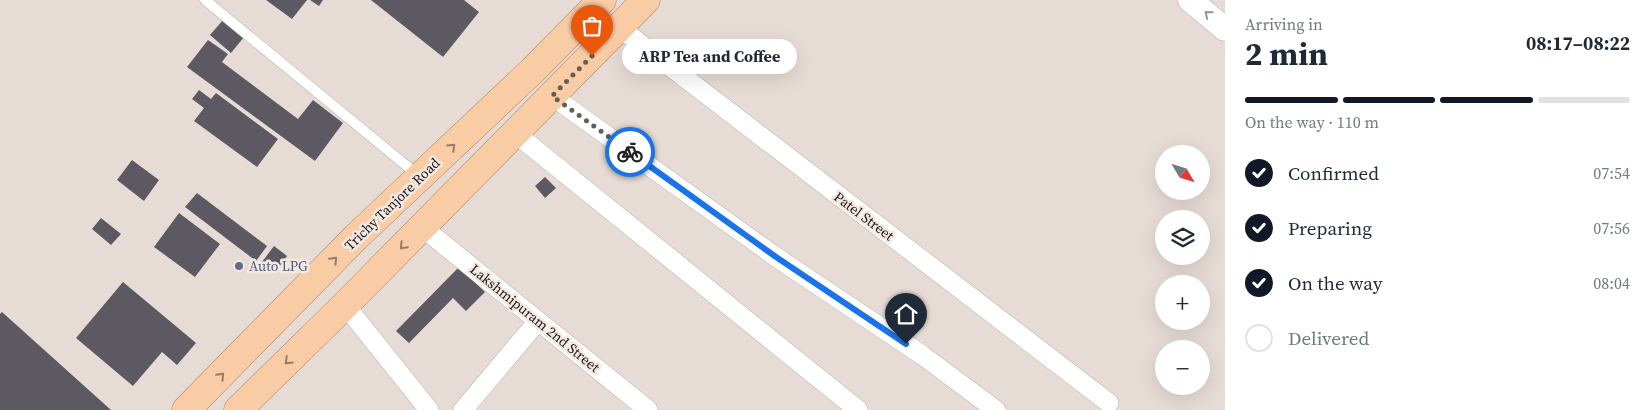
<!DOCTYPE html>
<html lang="en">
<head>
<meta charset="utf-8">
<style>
	body { margin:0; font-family:"Source Serif 4",serif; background:#f6f6f7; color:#1f2937; height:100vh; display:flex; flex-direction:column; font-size:19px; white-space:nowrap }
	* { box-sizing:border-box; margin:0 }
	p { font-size:16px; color:#747a83 }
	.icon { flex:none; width:28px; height:28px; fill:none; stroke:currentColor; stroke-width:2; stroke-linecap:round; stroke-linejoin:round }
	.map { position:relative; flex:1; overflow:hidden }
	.sheet { display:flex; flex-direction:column; background:#fff; width:425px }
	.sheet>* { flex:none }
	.needle { width:32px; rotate:128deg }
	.controls { position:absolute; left:1155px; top:145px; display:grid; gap:10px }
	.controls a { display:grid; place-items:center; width:55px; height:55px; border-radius:50%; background:#fff; box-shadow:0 5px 20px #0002; font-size:25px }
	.pin { position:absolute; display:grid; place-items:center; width:42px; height:42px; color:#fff; margin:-51px -21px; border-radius:50% 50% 50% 0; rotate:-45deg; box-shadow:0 0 5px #0007 }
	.pin .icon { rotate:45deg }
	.courier { position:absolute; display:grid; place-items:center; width:50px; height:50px; margin:-25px; border:4px solid #1a73e8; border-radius:50%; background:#fff; color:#222; box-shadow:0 1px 6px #0007 }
	.bubble { position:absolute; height:35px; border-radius:18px; background:#fff; box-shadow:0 5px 20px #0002; font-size:16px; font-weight:700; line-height:35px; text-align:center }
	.headline em { font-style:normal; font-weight:700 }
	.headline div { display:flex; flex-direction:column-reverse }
	.headline { display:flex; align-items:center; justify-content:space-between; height:85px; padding:0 20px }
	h1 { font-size:32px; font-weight:700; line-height:38px }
	.bar { display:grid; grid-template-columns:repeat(4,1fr); gap:8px 5px; align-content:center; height:60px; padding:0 20px }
	.bar i { height:6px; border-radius:4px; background:#e0e1e3 }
	.bar .current { background:#111827 }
	.bar p { grid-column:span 4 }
	ol { padding:0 20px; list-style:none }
	li { display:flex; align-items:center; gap:15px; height:55px }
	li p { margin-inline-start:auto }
	li .icon { padding:5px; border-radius:50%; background:#111827; color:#fff; stroke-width:4 }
	li:last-child { color:#747a83 }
	li i { width:28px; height:28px; border:2px solid #e0e1e3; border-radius:50% }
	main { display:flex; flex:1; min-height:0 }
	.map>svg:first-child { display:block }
	.building { fill:#5d5962 }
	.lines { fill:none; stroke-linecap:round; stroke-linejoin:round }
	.service-casing { stroke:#bcb1ab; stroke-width:11 }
	.minor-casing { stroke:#bcb1ab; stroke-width:20 }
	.tertiary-casing { stroke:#bcb1ab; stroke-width:25 }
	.trunk-casing { stroke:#ac8666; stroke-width:29 }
	.service { stroke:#fff; stroke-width:10 }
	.minor { stroke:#fff; stroke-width:19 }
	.tertiary { stroke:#fff; stroke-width:24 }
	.trunk { stroke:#facca6; stroke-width:28 }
	.oneway { stroke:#9a9897 }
	.oneway2 { stroke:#977c66 }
	.done { stroke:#645e5a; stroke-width:5; stroke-dasharray:0 9 }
	.route { stroke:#1a73e8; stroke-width:6 }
	.service-dot { fill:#5c6f8a; stroke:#f4e9e2; stroke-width:2 }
	.labels { text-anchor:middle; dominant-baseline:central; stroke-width:5; stroke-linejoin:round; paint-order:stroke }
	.street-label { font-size:14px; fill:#1e1a18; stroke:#f4e9e2 }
	.service-label { font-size:14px; fill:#4e5e75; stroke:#f4e9e2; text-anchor:start }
</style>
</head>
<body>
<main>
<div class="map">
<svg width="1225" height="410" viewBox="0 0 1225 410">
	<rect width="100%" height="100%" fill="#e7dcd5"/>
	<!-- building -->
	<g class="building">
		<polygon points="266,0 307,0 292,19"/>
		<polygon points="310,0 323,0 319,6"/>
		<polygon points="371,0 464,0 479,12 443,57"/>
		<polygon points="223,20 244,37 231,53 210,35"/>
		<polygon points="208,40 228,54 222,62 298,119 313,100 343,123 315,161 187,67"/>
		<polygon points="199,90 211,99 216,93 278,139 257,167 194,121 204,108 192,99"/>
		<polygon points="132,160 159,180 144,201 117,180"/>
		<polygon points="545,177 556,188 545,198 535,186"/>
		<polygon points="197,193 267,246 256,261 185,207"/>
		<polygon points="179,213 220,244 195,277 154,247"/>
		<polygon points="101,218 121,234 111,245 92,229"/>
		<polygon points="274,246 287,256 276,271 262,262"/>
		<polygon points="459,267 485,292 466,311 453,298 409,343 396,331"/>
		<polygon points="123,282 196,343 177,365 162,352 133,386 76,338"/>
		<polygon points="2,312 111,410 0,410 0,314"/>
	</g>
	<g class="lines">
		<!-- service casing -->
		<g class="service-casing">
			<polyline id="service" points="205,0 419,176"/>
		</g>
		<!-- minor casing -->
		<g class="minor-casing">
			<g id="minor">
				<polyline points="620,28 1109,403"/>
				<polyline points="552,96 776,257 922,355 996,410"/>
				<polyline points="515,133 858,410"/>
				<polyline points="422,227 648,410"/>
				<polyline points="345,305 429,410"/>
				<polyline points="463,410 538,321"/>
			</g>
		</g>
		<!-- tertiary casing -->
		<g class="tertiary-casing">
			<polyline id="tertiary" points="1190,0 1225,29"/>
		</g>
		<!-- trunk casing -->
		<g class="trunk-casing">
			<g id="trunk">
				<polyline points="186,410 356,237 533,70 602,0"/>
				<polyline points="238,410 345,305 646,0"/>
			</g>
		</g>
		<!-- service -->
		<use href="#service" class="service"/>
		<!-- minor -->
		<use href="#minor" class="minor"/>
		<!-- tertiary -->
		<use href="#tertiary" class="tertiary"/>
		<!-- trunk -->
		<use href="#trunk" class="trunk"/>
	</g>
	<!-- one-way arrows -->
	<defs><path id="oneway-chevron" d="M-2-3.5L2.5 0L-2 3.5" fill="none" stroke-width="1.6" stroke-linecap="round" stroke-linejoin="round" transform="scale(1.25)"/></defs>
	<use class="oneway" href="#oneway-chevron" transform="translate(1208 14) rotate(-141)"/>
	<g class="oneway2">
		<use href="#oneway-chevron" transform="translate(452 147) rotate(-44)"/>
		<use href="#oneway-chevron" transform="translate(403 246) rotate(134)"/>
		<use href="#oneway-chevron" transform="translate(334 260) rotate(-46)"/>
		<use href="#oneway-chevron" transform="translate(288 361) rotate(136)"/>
		<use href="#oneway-chevron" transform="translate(221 376) rotate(-46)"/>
	</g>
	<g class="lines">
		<!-- done -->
		<polyline class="done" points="592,56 552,96 630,152"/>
		<!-- route -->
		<polyline class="route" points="630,152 776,257 906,344"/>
	</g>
	<!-- markers -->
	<circle class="service-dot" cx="239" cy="266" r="5"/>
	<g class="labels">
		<!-- street labels -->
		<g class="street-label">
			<text transform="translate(392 204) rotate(-44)">Trichy Tanjore Road</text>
			<text transform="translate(864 216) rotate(37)">Patel Street</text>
			<text transform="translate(535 318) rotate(39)">Lakshmipuram 2nd Street</text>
		</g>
		<!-- service labels -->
		<g class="service-label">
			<text x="249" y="266">Auto LPG</text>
		</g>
	</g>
</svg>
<div class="controls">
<a><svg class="needle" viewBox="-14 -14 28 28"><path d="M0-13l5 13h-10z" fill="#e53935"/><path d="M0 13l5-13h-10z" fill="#747a83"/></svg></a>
<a><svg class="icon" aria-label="layers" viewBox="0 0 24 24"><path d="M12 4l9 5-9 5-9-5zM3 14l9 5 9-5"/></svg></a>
<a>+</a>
<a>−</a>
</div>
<div class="pin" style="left:592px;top:56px;background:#ea580c"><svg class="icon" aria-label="bag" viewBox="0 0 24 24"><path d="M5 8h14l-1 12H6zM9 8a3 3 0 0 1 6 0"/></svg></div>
<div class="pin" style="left:906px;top:344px;background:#1f2937"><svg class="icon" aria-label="home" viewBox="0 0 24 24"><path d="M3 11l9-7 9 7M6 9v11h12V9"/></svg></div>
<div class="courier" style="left:630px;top:152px"><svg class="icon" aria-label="bike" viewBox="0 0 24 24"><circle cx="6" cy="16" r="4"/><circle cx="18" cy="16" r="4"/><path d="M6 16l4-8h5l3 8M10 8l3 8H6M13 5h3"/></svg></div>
<div class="bubble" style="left:622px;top:39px;width:175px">ARP Tea and Coffee</div>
</div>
<section class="sheet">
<div class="headline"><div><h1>2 min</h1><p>Arriving in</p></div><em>08:17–08:22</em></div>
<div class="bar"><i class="current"></i><i class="current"></i><i class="current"></i><i></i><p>On the way · 110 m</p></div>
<ol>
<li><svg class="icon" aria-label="check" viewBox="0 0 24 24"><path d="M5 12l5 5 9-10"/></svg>Confirmed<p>07:54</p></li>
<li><svg class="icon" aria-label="check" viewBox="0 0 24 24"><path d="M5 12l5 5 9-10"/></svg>Preparing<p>07:56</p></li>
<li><svg class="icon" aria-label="check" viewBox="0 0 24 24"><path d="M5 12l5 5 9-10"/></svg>On the way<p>08:04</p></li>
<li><i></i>Delivered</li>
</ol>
</section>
</main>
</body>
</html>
